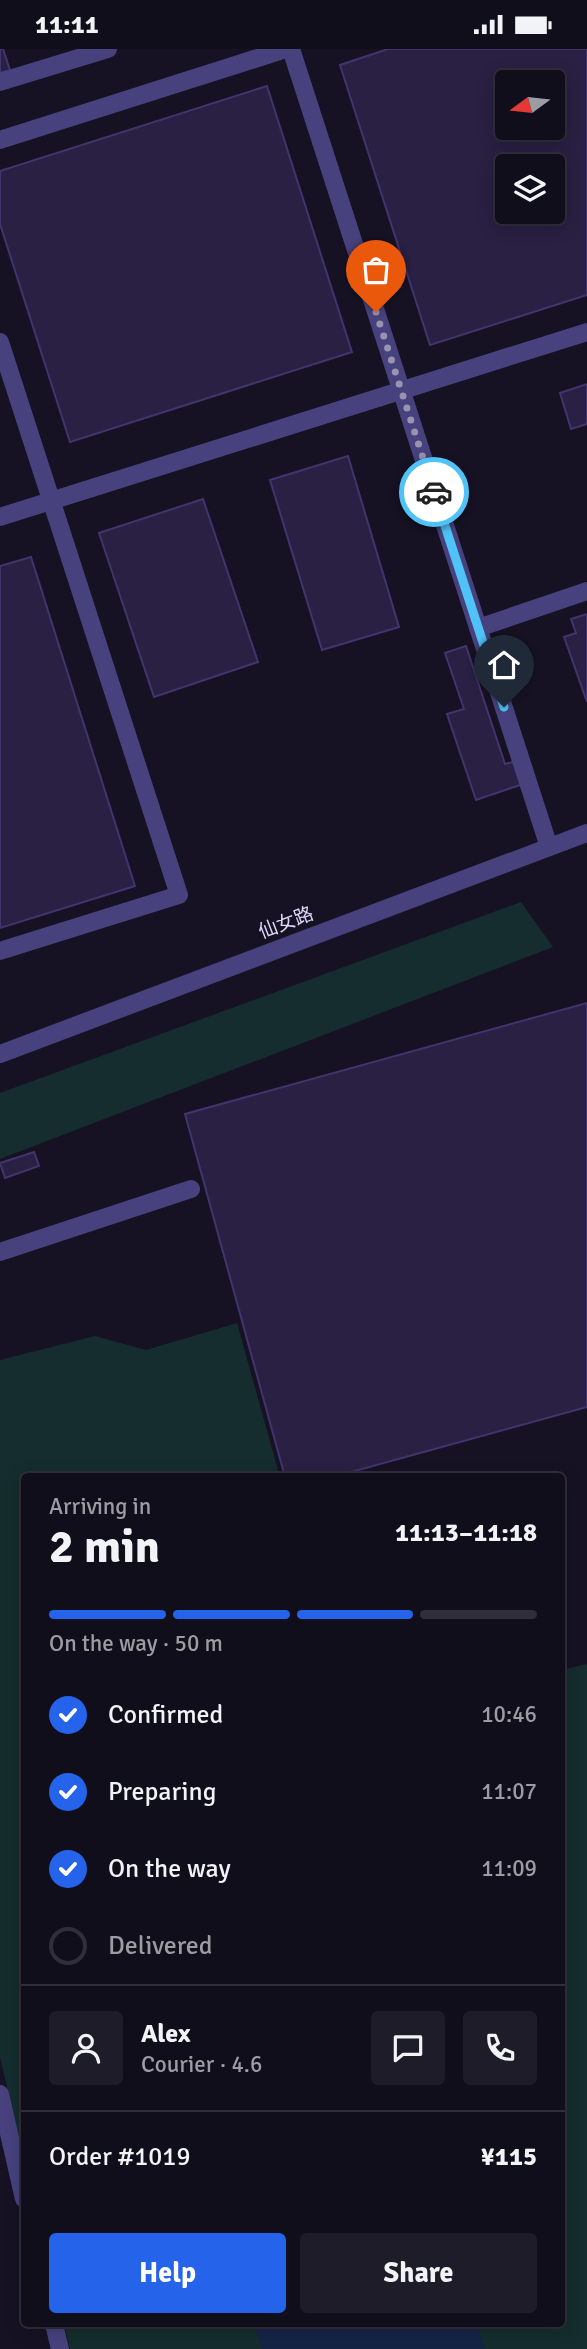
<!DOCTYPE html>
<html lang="en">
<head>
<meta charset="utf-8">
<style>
	body { margin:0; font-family:Signika,"Noto Sans SC",sans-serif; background:#1e1c28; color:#f1f3f6; height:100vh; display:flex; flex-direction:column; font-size:26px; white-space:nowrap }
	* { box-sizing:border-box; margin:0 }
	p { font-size:23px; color:#9c9ca3 }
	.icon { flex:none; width:38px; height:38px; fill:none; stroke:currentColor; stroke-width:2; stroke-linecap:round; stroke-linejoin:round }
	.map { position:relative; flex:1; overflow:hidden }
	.panel { position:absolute; left:21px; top:1424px; width:544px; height:854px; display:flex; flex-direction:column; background:#100e1b; border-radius:7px; box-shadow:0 4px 18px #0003,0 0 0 2px #302e3a }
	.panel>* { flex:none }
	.needle { width:46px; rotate:255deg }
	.tools { position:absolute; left:495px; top:21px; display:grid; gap:14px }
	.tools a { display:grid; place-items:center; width:70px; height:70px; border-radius:7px; background:#100e1b; box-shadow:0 4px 18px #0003,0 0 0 2px #302e3a; font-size:35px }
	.pin { position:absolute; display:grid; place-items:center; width:60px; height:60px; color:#fff; margin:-72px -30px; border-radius:50% 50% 50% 0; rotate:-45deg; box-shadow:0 0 7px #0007 }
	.pin .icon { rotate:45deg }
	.courier { position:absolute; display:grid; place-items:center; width:70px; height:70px; margin:-35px; border:5px solid #4fc3f7; border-radius:50%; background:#fff; color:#222; box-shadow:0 2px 9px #0007 }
	.summary em { font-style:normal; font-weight:700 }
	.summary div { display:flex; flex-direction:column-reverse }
	.summary { display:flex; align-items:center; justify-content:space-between; height:119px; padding:0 28px }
	h1 { font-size:46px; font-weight:700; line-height:52px }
	.bar { display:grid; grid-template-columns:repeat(4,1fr); gap:10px 7px; align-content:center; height:84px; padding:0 28px }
	.bar i { height:9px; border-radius:5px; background:#302e3a }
	.bar .selected { background:#2563eb }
	.bar p { grid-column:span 4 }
	.line { display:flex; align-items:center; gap:18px; padding:0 28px; border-top:2px solid #302e3a }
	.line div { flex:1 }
	.round { display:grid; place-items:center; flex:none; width:74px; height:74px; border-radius:7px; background:#1e1c28 }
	ol { padding:0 28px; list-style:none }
	li { display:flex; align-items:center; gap:21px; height:77px }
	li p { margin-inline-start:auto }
	li .icon { padding:7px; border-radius:50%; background:#2563eb; color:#fff; stroke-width:4 }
	li:last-child { color:#9c9ca3 }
	li i { width:38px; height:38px; border:4px solid #302e3a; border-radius:50% }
	.cta { display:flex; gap:14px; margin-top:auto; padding:14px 28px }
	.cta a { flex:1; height:80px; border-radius:7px; background:#2563eb; color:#fff; font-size:28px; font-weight:700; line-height:80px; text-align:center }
	.cta a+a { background:#1e1c28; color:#f1f3f6 }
	.status { display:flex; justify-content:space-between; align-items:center; height:49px; padding:0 35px; background:#100e1b; direction:ltr }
	.status svg { height:19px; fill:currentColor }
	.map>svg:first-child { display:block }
	.green { fill:#152d2e }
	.water { fill:#142546 }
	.building { fill:#292043; stroke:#42346d; stroke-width:2; fill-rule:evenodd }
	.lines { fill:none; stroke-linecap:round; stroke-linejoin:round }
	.minor { stroke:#47427e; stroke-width:18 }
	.done { stroke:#9993b0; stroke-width:7; stroke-dasharray:0 12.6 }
	.route { stroke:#4fc3f7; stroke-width:9 }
	.labels { text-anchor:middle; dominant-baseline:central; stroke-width:6; stroke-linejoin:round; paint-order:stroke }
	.street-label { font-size:19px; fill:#dfd9fb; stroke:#161224 }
</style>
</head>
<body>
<div class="status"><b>11:11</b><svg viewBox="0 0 49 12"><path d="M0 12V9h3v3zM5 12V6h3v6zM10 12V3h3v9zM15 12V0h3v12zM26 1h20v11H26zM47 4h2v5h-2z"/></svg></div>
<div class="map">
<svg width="587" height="2300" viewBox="0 0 587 2300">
	<rect width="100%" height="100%" fill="#161224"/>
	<!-- green -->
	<g class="green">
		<polygon points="521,853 553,898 0,1110 0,1044"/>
		<polygon points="237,1274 280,1428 24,1428 24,2110 0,2008 0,1311 95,1287 146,1301"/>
		<polygon points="587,1615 587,2300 70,2300 64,2275 562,2275 562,1621"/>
	</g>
	<!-- water -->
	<polygon class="water" points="254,2275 477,2275 485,2300 262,2300"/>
	<!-- building -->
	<g class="building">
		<polygon points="0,0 3,0 10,21 0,24"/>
		<path d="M388 0H587V246L430 296 340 16ZM508 33H553V79H508ZM508 117H553V163H508Z"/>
		<polygon points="267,37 352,303 70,393 0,175 0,122"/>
		<polygon points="587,335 587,375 571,380 560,344"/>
		<polygon points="348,407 399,578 322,601 270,431"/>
		<polygon points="203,450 258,613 154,648 99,484"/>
		<polygon points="31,508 135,837 0,879 0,517"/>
		<polygon points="587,565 587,653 564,588 576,584 571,570"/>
		<polygon points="466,597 505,715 516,712 523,735 476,751 447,665 464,660 445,604"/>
		<polygon points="587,954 587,1358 333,1428 285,1428 185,1065"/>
		<polygon points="34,1103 39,1117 5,1129 0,1114"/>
	</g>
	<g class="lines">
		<!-- minor -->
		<g class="minor">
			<polyline points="291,0 549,798"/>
			<polyline points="0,33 108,0"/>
			<polyline points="0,91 286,0"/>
			<polyline points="0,293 179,846 0,902"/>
			<polyline points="0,468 587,283"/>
			<polyline points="478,579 587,542"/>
			<polyline points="0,1005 587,784"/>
			<polyline points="0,1203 191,1140"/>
			<polyline points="0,2045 24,2150"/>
			<polyline points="54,2275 60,2300"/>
		</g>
	</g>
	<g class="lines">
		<!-- done -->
		<polyline class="done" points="376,263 434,443"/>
		<!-- route -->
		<polyline class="route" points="434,443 504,658"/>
	</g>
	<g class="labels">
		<!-- street labels -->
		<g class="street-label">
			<text transform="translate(286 874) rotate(-21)">仙女路</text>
		</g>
	</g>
</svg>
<div class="tools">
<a><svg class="needle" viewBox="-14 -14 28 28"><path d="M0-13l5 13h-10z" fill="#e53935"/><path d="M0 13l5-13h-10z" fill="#9c9ca3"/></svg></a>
<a><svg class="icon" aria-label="layers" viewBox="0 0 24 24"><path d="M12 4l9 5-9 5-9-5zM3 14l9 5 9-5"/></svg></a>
</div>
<div class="pin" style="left:376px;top:263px;background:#ea580c"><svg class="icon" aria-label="bag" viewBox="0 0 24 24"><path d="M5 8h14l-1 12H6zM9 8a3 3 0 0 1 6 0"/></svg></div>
<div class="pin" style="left:504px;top:658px;background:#1f2937"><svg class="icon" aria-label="home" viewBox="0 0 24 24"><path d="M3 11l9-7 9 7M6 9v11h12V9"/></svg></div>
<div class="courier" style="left:434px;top:443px"><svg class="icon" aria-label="car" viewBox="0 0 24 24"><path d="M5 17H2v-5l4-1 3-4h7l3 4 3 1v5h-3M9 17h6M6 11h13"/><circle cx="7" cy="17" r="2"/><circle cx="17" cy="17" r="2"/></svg></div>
<section class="panel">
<div class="summary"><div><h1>2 min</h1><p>Arriving in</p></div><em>11:13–11:18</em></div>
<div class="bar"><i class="selected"></i><i class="selected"></i><i class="selected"></i><i></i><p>On the way · 50 m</p></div>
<ol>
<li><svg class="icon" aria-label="check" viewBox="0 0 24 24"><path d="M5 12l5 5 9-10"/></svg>Confirmed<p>10:46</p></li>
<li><svg class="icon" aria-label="check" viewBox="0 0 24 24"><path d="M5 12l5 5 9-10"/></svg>Preparing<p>11:07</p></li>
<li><svg class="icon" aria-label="check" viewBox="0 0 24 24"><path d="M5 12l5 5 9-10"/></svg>On the way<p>11:09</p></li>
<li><i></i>Delivered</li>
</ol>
<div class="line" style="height:126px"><a class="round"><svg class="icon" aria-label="person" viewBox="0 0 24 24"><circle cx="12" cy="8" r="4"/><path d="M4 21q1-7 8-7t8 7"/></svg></a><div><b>Alex</b><p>Courier · 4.6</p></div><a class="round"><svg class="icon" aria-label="chat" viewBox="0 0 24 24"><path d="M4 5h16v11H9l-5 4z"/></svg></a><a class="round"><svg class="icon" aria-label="phone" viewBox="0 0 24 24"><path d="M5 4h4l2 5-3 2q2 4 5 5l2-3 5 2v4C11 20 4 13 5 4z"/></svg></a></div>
<div class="line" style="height:91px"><div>Order #1019</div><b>¥115</b></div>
<div class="cta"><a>Help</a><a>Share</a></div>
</section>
</div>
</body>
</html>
